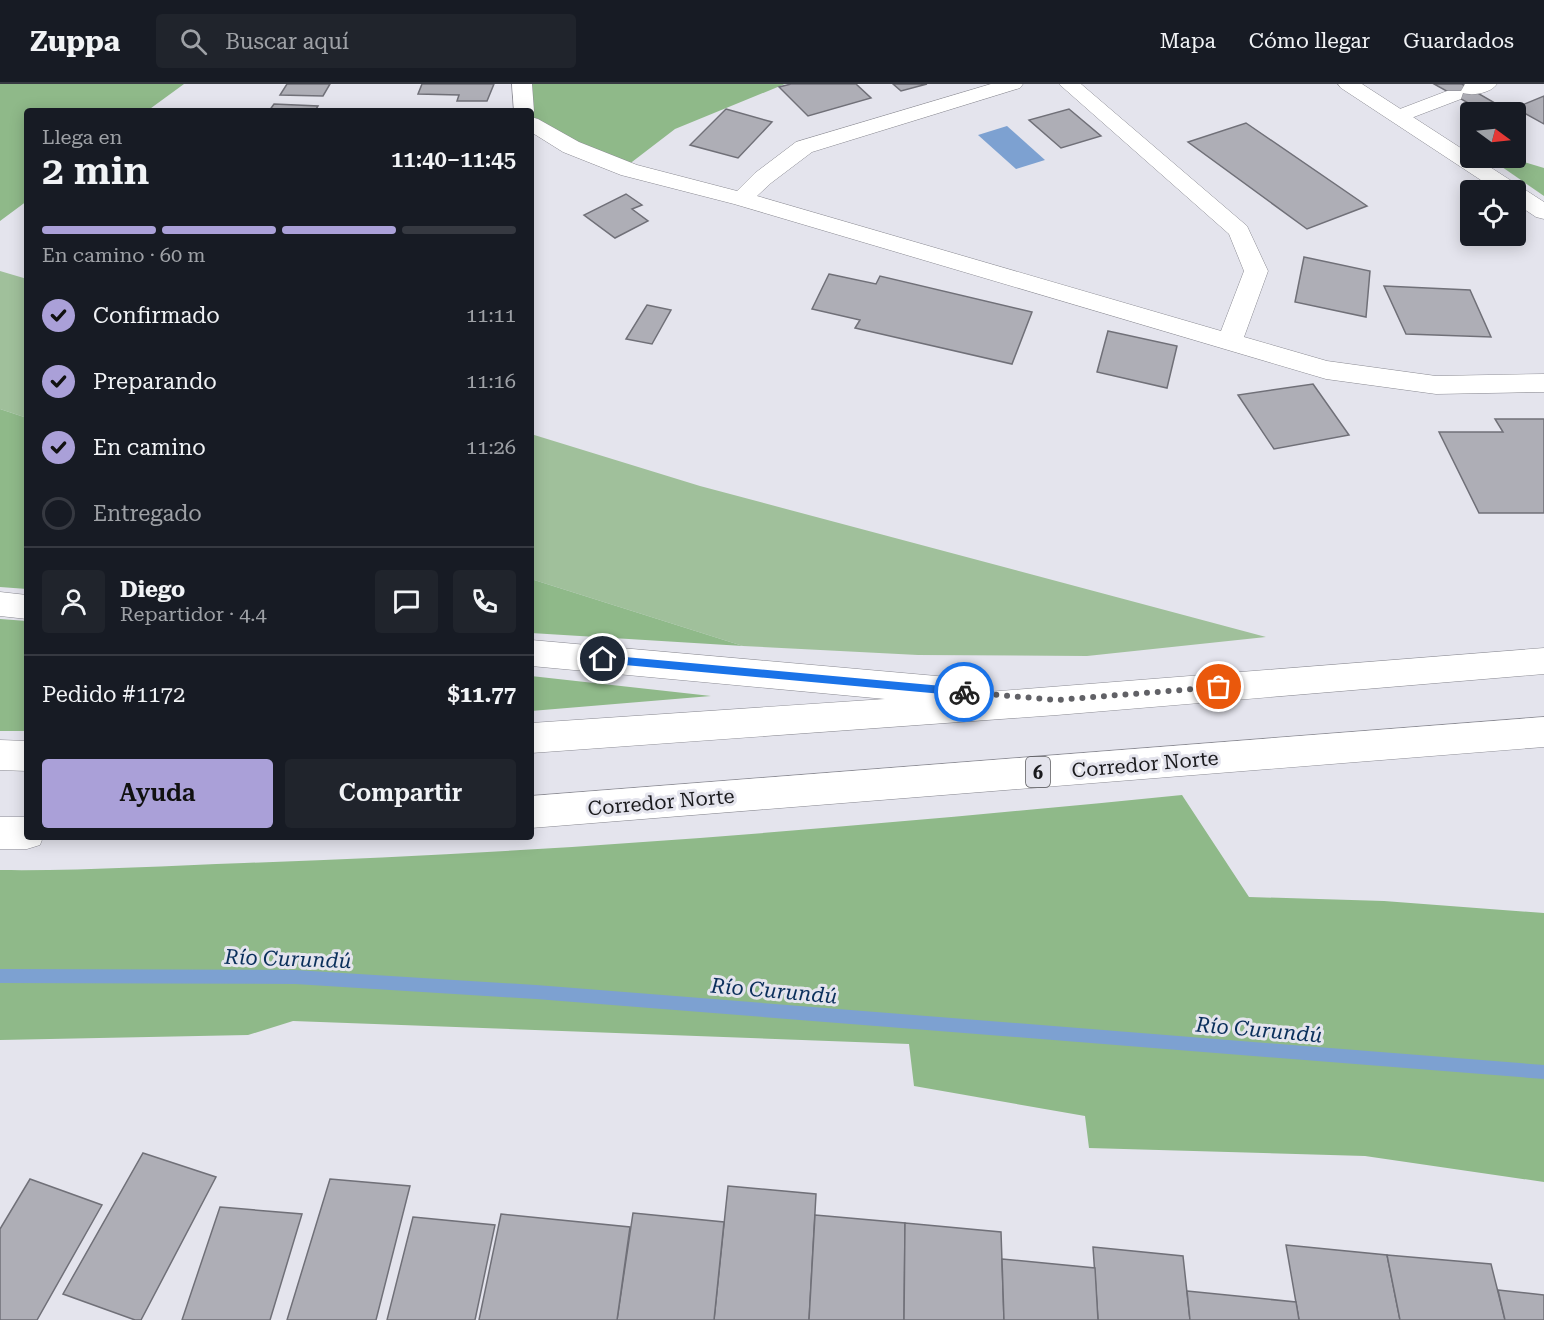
<!DOCTYPE html>
<html lang="es">
<head>
<meta charset="utf-8">
<style>
	body { margin:0; font-family:"Roboto Serif",serif; background:#20242c; color:#f1f3f6; height:100vh; display:flex; flex-direction:column; font-size:22px; white-space:nowrap }
	* { box-sizing:border-box; margin:0 }
	p { font-size:20px; color:#9ea1a6 }
	.icon { flex:none; width:33px; height:33px; fill:none; stroke:currentColor; stroke-width:2; stroke-linecap:round; stroke-linejoin:round }
	.map { position:relative; flex:1; overflow:hidden }
	.side { position:absolute; left:24px; top:24px; width:510px; height:732px; display:flex; flex-direction:column; background:#171b24; border-radius:6px; box-shadow:0 3px 15px #0003 }
	.side>* { flex:none }
	.needle { width:39px; rotate:105deg }
	.fabs { position:absolute; left:1460px; top:18px; display:grid; gap:12px }
	.fabs a { display:grid; place-items:center; width:66px; height:66px; border-radius:6px; background:#171b24; box-shadow:0 3px 15px #0003; font-size:30px }
	.pin { position:absolute; display:grid; place-items:center; width:51px; height:51px; color:#fff; margin:-26px; border:3px solid #fff; border-radius:50%; box-shadow:0 2px 6px #0007 }
	.courier { position:absolute; display:grid; place-items:center; width:60px; height:60px; margin:-30px; border:4px solid #1a73e8; border-radius:50%; background:#fff; color:#222; box-shadow:0 2px 8px #0007 }
	.overview em { font-style:normal; font-weight:600 }
	.overview div { display:flex; flex-direction:column-reverse }
	.overview { display:flex; align-items:center; justify-content:space-between; height:102px; padding:0 18px }
	h1 { font-size:39px; font-weight:600; line-height:45px }
	.bar { display:grid; grid-template-columns:repeat(4,1fr); gap:9px 6px; align-content:center; height:72px; padding:0 18px }
	.bar i { height:8px; border-radius:4px; background:#363941 }
	.bar .selected { background:#aaa0d8 }
	.bar p { grid-column:span 4 }
	.line { display:flex; align-items:center; gap:15px; padding:0 18px; border-top:2px solid #363941 }
	.line div { flex:1 }
	.round { display:grid; place-items:center; flex:none; width:63px; height:63px; border-radius:6px; background:#20242c }
	ol { padding:0 18px; list-style:none }
	li { display:flex; align-items:center; gap:18px; height:66px }
	li p { margin-inline-start:auto }
	li .icon { padding:6px; border-radius:50%; background:#aaa0d8; color:#111; stroke-width:4 }
	li:last-child { color:#9ea1a6 }
	li i { width:33px; height:33px; border:3px solid #363941; border-radius:50% }
	.button { display:flex; gap:12px; margin-top:auto; padding:12px 18px }
	.button a { flex:1; height:69px; border-radius:6px; background:#aaa0d8; color:#111; font-size:24px; font-weight:600; line-height:69px; text-align:center }
	.button a+a { background:#20242c; color:#f1f3f6 }
	header { display:flex; align-items:center; gap:36px; box-sizing:border-box; height:84px; padding:0 30px; background:#171b24; border-bottom:2px solid #363941 }
	header strong { font-size:28px }
	nav { display:flex; gap:33px; margin-inline-start:auto; font-size:21px }
	.search { width:420px; height:54px; background:#20242c; display:flex; align-items:center; gap:15px; box-sizing:border-box; padding:0 21px; border-radius:6px; color:#9ea1a6; font-size:22px }
	.map>svg:first-child { display:block }
	.green { fill:#a0c09b }
	.forest { fill:#8fb989 }
	.water { fill:#7da1d1 }
	.lines { fill:none; stroke-linecap:round; stroke-linejoin:round }
	.stream { fill:#7da1d1; fill-rule:evenodd }
	.building { fill:#aeaeb6; stroke:#707078; stroke-width:1.5 }
	.minor-casing { stroke:#8a8a92; stroke-width:1 }
	.tertiary-casing { stroke:#8a8a92; stroke-width:1 }
	.motorway-casing { stroke:#8a8a92; stroke-width:1 }
	.minor { fill:#fff; fill-rule:evenodd }
	.tertiary { fill:#fff; fill-rule:evenodd }
	.motorway { fill:#fff; fill-rule:evenodd }
	.route { fill:#1a73e8 }
	.done { stroke:#616166; stroke-width:6; stroke-dasharray:0 10.8 }
	.labels { text-anchor:middle; dominant-baseline:central; stroke-width:6; stroke-linejoin:round; paint-order:stroke }
	.shield { fill:#e4e4ed; stroke:#57575b; stroke-width:1.5 }
	.shield-label { font-size:18px; font-weight:bold; fill:#1a1a1d }
	.street-label { font-size:20px; fill:#1a1a1d; stroke:#e4e4ed }
	.water-label { font-size:21px; font-style:italic; fill:#0a2f5b; stroke:#e4e4ed }
</style>
</head>
<body>
<header>
<strong>Zuppa</strong>
<div class="search"><svg class="icon" aria-label="search" viewBox="0 0 24 24"><circle cx="10" cy="10" r="6"/><path d="M15 15l6 6"/></svg>Buscar aquí</div>
<nav><a>Mapa</a><a>Cómo llegar</a><a>Guardados</a></nav>
</header>
<div class="map">
<svg width="1544" height="1236" viewBox="0 0 1544 1236">
	<rect width="100%" height="100%" fill="#e4e4ed"/>
	<!-- green -->
	<g class="green">
		<polygon points="0,187 27,195 27,334 0,325"/>
		<polygon points="531,350 700,402 1266,553 1087,572 918,571 743,562 531,495"/>
	</g>
	<!-- forest -->
	<g class="forest">
		<polygon points="0,0 184,0 147,27 27,27 27,117 0,137"/>
		<polygon points="528,0 785,0 675,45 628,81 572,59 532,34"/>
		<polygon points="1489,74 1510,74 1544,84 1544,112"/>
		<polygon points="0,325 27,334 27,505 0,503"/>
		<polygon points="531,495 743,562 531,549"/>
		<polygon points="0,535 27,537 27,647 0,647"/>
		<polygon points="531,592 711,612 531,627"/>
		<path d="M1182 711 1249 813 1384 817 1544 829V1098L1365 1072 1089 1064 1085 1032 914 1002 909 960 293 937 248 951 0 956V786C81 787 163 782 244 779 557 769 870 742 1182 711Z"/>
	</g>
	<!-- water -->
	<polygon class="water" points="1007,42 1045,76 1016,85 978,51"/>
	<g class="lines">
		<!-- stream -->
		<polygon class="stream" points="0,885 295,886 536,901 1544,981 1544,995 536,915 295,900 0,899"/>
	</g>
	<!-- building -->
	<g class="building">
		<polygon points="287,0 330,0 323,12 280,11"/>
		<polygon points="422,0 494,0 487,17 457,17 459,11 418,10"/>
		<polygon points="791,0 856,0 871,14 808,32 779,3"/>
		<polygon points="893,0 927,0 901,7"/>
		<polygon points="1434,0 1462,0 1495,19 1479,25"/>
		<polygon points="1544,12 1544,40 1515,24"/>
		<polygon points="274,20 318,22 315,27 269,27"/>
		<polygon points="726,25 772,38 738,74 690,61"/>
		<polygon points="1069,25 1101,52 1061,64 1029,36"/>
		<polygon points="1246,39 1367,122 1307,145 1188,58"/>
		<polygon points="626,110 642,121 632,125 648,137 615,154 584,131"/>
		<polygon points="1304,173 1370,187 1366,233 1295,218"/>
		<polygon points="829,190 876,200 880,192 1032,228 1012,280 855,244 860,236 812,225"/>
		<polygon points="1384,202 1470,206 1491,253 1406,250"/>
		<polygon points="647,221 671,226 652,260 626,255"/>
		<polygon points="1108,247 1177,262 1167,304 1097,288"/>
		<polygon points="1313,300 1349,351 1274,365 1238,311"/>
		<polygon points="1495,335 1544,335 1544,429 1479,429 1439,348 1503,348"/>
		<polygon points="143,1069 216,1093 141,1236 135,1236 63,1210"/>
		<polygon points="30,1095 102,1121 37,1236 0,1236 0,1145"/>
		<polygon points="330,1095 410,1102 376,1236 287,1236"/>
		<polygon points="728,1102 816,1110 809,1236 714,1236"/>
		<polygon points="220,1123 302,1130 270,1236 182,1236"/>
		<polygon points="633,1129 724,1138 714,1236 617,1236"/>
		<polygon points="501,1130 630,1143 617,1236 479,1236"/>
		<polygon points="815,1131 905,1139 904,1236 809,1236"/>
		<polygon points="413,1133 495,1141 475,1236 387,1236"/>
		<polygon points="905,1139 1001,1148 1004,1236 904,1236"/>
		<polygon points="1286,1161 1387,1171 1400,1236 1299,1236"/>
		<polygon points="1093,1163 1183,1172 1190,1236 1098,1236"/>
		<polygon points="1387,1171 1491,1180 1505,1236 1400,1236"/>
		<polygon points="1002,1175 1095,1184 1098,1236 1004,1236"/>
		<polygon points="1498,1206 1544,1211 1544,1236 1505,1236"/>
		<polygon points="1187,1207 1296,1218 1299,1236 1190,1236"/>
	</g>
	<g class="lines">
		<!-- minor casing -->
		<g class="minor-casing">
			<g id="minor">
				<polygon points="512,0 532,0 534,27 531,31 531,27 514,27"/>
				<polygon points="991,0 1023,0 1020,4 812,68 771,99 757,112 1221,247 1244,187 1229,150 1059,0 1081,0 1247,142 1268,187 1244,253 1327,277 1436,292 1544,290 1544,308 1436,310 1326,295 734,120 621,91 563,68 531,48 531,33 538,35 579,58 637,81 737,107 755,89 796,58"/>
				<path d="M1465 0H1497C1491 9 1473 12 1463 9L1461 15 1406 36 1399 38 1392 36 1388 32 1392 28 1447 7H1461Z"/>
			</g>
		</g>
		<!-- tertiary casing -->
		<g class="tertiary-casing">
			<polygon id="tertiary" points="1338,0 1362,0 1470,70 1470,74 1476,74 1544,118 1544,135 1536,133 1515,119 1515,106 1496,106 1341,4"/>
		</g>
		<!-- motorway casing -->
		<g class="motorway-casing">
			<g id="motorway">
				<polygon points="0,508 27,511 27,535 0,532"/>
				<polygon points="531,556 959,594 971,598 975,609 1544,564 1544,590 1057,631 531,669 531,639 885,615 531,582"/>
				<polygon points="1544,633 1544,663 531,744 531,712"/>
				<polygon points="0,656 27,657 27,687 0,686"/>
				<polygon points="0,733 27,733 27,753 43,753 40,761 27,765 0,765"/>
			</g>
		</g>
		<!-- minor -->
		<use href="#minor" class="minor"/>
		<!-- tertiary -->
		<use href="#tertiary" class="tertiary"/>
		<!-- motorway -->
		<use href="#motorway" class="motorway"/>
	</g>
	<!-- route -->
	<polygon class="route" points="603,571 964,604 969,608 964,612 603,579 598,575"/>
	<g class="lines">
		<!-- done -->
		<polyline class="done" points="964,608 1057,616 1219,603"/>
	</g>
	<g class="labels">
		<!-- shield labels -->
		<rect class="shield" x="1026" y="673" width="24" height="30" rx="4.5"/>
		<g class="shield-label">
			<text x="1038" y="688">6</text>
		</g>
		<!-- street labels -->
		<g class="street-label">
			<text transform="translate(1145 680) rotate(-5)">Corredor Norte</text>
			<text transform="translate(661 718) rotate(-5)">Corredor Norte</text>
		</g>
		<!-- water labels -->
		<g class="water-label">
			<text transform="translate(288 875) rotate(2)">Río Curundú</text>
			<text transform="translate(774 907) rotate(5)">Río Curundú</text>
			<text transform="translate(1259 946) rotate(5)">Río Curundú</text>
		</g>
	</g>
</svg>
<div class="fabs">
<a><svg class="needle" viewBox="-14 -14 28 28"><path d="M0-13l5 13h-10z" fill="#e53935"/><path d="M0 13l5-13h-10z" fill="#9ea1a6"/></svg></a>
<a><svg class="icon" aria-label="locate" viewBox="0 0 24 24"><circle cx="12" cy="12" r="6"/><path d="M12 2v4M12 18v4M2 12h4M18 12h4"/></svg></a>
</div>
<div class="pin" style="left:1219px;top:603px;background:#ea580c"><svg class="icon" aria-label="bag" viewBox="0 0 24 24"><path d="M5 8h14l-1 12H6zM9 8a3 3 0 0 1 6 0"/></svg></div>
<div class="pin" style="left:603px;top:575px;background:#1f2937"><svg class="icon" aria-label="home" viewBox="0 0 24 24"><path d="M3 11l9-7 9 7M6 9v11h12V9"/></svg></div>
<div class="courier" style="left:964px;top:608px"><svg class="icon" aria-label="bike" viewBox="0 0 24 24"><circle cx="6" cy="16" r="4"/><circle cx="18" cy="16" r="4"/><path d="M6 16l4-8h5l3 8M10 8l3 8H6M13 5h3"/></svg></div>
<section class="side">
<div class="overview"><div><h1>2 min</h1><p>Llega en</p></div><em>11:40–11:45</em></div>
<div class="bar"><i class="selected"></i><i class="selected"></i><i class="selected"></i><i></i><p>En camino · 60 m</p></div>
<ol>
<li><svg class="icon" aria-label="check" viewBox="0 0 24 24"><path d="M5 12l5 5 9-10"/></svg>Confirmado<p>11:11</p></li>
<li><svg class="icon" aria-label="check" viewBox="0 0 24 24"><path d="M5 12l5 5 9-10"/></svg>Preparando<p>11:16</p></li>
<li><svg class="icon" aria-label="check" viewBox="0 0 24 24"><path d="M5 12l5 5 9-10"/></svg>En camino<p>11:26</p></li>
<li><i></i>Entregado</li>
</ol>
<div class="line" style="height:108px"><a class="round"><svg class="icon" aria-label="person" viewBox="0 0 24 24"><circle cx="12" cy="8" r="4"/><path d="M4 21q1-7 8-7t8 7"/></svg></a><div><b>Diego</b><p>Repartidor · 4.4</p></div><a class="round"><svg class="icon" aria-label="chat" viewBox="0 0 24 24"><path d="M4 5h16v11H9l-5 4z"/></svg></a><a class="round"><svg class="icon" aria-label="phone" viewBox="0 0 24 24"><path d="M5 4h4l2 5-3 2q2 4 5 5l2-3 5 2v4C11 20 4 13 5 4z"/></svg></a></div>
<div class="line" style="height:78px"><div>Pedido #1172</div><b>$11.77</b></div>
<div class="button"><a>Ayuda</a><a>Compartir</a></div>
</section>
</div>
</body>
</html>
